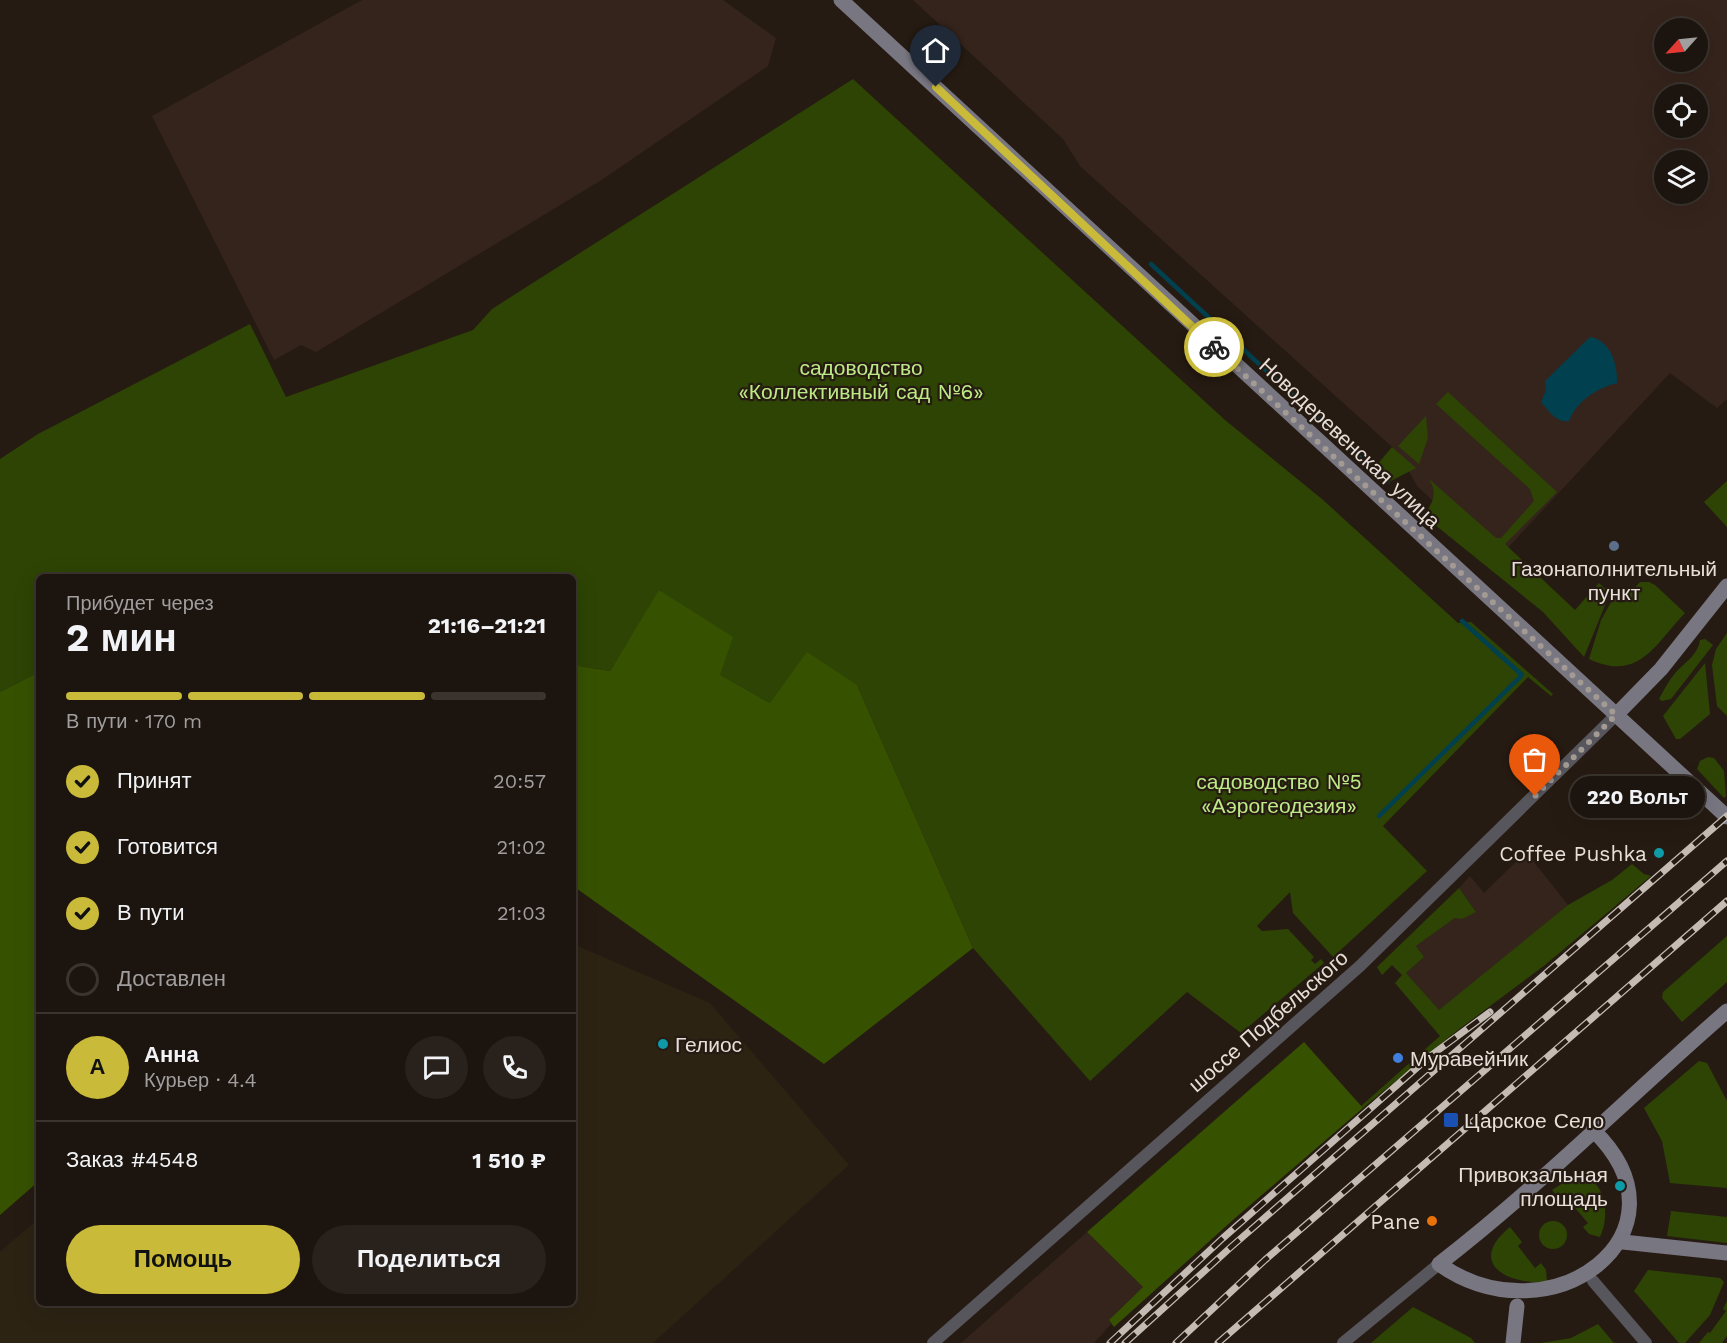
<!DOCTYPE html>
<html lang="ru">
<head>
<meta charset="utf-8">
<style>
	body { margin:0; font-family:"Work Sans",sans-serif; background:#29211c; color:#f1f3f6; height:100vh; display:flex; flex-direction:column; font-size:22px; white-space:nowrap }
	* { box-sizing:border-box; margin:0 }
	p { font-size:20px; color:#a09e9e }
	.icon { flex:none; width:33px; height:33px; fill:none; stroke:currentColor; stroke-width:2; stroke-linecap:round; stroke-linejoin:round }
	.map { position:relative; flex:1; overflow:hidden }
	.sheet { position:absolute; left:36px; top:574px; width:540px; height:732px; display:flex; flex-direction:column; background:#1c140e; border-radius:9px; box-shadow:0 6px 24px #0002,0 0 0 2px #3a332e }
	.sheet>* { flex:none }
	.needle { width:39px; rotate:243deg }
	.buttons { position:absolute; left:1654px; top:18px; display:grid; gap:12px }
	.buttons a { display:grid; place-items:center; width:54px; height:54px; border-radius:50%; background:#1c140e; box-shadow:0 6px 24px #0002,0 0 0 2px #3a332e; font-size:30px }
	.pin { position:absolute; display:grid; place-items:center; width:51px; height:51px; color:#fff; margin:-62px -26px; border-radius:50% 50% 50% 0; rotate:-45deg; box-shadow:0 0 6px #0007 }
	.pin .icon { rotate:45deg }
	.courier { position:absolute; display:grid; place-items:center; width:60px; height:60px; margin:-30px; border:4px solid #caba39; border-radius:50%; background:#fff; color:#222; box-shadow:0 2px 8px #0007 }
	.bubble { position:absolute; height:42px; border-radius:21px; background:#1c140e; box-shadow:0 6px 24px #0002,0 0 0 2px #3a332e; font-size:20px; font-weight:700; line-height:42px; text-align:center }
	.headline em { font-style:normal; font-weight:700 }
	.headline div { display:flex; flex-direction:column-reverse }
	.headline { display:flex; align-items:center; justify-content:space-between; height:102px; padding:0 30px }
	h1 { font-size:39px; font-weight:700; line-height:45px }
	.bar { display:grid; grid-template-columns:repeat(4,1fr); gap:9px 6px; align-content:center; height:72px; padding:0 30px }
	.bar i { height:8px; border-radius:4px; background:#3a332e }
	.bar .selected { background:#caba39 }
	.bar p { grid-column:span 4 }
	.line { display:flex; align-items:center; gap:15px; padding:0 30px; border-top:2px solid #3a332e }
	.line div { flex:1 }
	.round { display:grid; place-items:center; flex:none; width:63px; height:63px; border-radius:32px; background:#29211c }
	ol { padding:0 30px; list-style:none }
	li { display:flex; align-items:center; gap:18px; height:66px }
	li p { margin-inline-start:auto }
	li .icon { padding:6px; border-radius:50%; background:#caba39; color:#111; stroke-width:4 }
	li:last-child { color:#a09e9e }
	li i { width:33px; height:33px; border:3px solid #3a332e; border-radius:50% }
	.button { display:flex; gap:12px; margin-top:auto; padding:12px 30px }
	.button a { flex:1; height:69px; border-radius:36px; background:#caba39; color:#111; font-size:24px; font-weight:700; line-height:69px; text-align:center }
	.button a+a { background:#29211c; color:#f1f3f6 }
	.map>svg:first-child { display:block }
	.industrial { fill:#35241c; fill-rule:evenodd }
	.education { fill:#2c2313 }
	.green { fill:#2d4404 }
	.forest { fill:#365200 }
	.water { fill:#00404f }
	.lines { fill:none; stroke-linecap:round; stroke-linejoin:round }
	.stream { stroke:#00404f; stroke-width:4.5 }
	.street { stroke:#57565d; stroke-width:12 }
	.secondary { stroke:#787681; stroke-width:15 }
	.rail-casing { stroke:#c3bbb4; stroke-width:7 }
	.rail { stroke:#261b12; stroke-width:4.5; stroke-dasharray:14; stroke-linecap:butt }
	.done { stroke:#a39a93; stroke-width:6; stroke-dasharray:0 10.8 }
	.route { stroke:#caba39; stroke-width:8 }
	.service-dot { fill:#5c6f8a; stroke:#261b12; stroke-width:2 }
	.culture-dot { fill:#0f9aa8; stroke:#261b12; stroke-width:2 }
	.shop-dot { fill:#3f7fe0; stroke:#261b12; stroke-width:2 }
	.transit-dot { fill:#1a4fb4; stroke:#261b12; stroke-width:2 }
	.food-dot { fill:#e8710a; stroke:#261b12; stroke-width:2 }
	.labels { text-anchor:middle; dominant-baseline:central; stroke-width:4.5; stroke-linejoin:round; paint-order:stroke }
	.park-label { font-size:21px; fill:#bdea86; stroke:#261b12 }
	.street-label { font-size:21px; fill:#e6ded8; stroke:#261b12 }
	.poi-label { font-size:21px; fill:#e6ded8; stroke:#261b12; text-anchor:end }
</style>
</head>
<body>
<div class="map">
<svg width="1727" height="1343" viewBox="0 0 1727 1343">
	<rect width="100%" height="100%" fill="#261b12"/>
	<!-- industrial -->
	<g class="industrial">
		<polygon points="362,0 723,0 776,38 768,66 600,181 316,352 301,345 274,360 152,116"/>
		<path d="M913 0H1727V399L1717 408 1670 373 1503 553 1485 549 1417 486 1399 453 1080 166 1063 139ZM1665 28H1698V62H1665ZM1665 94H1698V128H1665ZM1665 160H1698V194H1665Z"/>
		<polygon points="1526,852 1568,905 1439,1011 1406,973 1424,957 1416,946 1455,918 1476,912 1459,888 1470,876 1484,893"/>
		<polygon points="1087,1232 1143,1287 1109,1320 1111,1324 1094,1343 961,1343"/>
	</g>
	<!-- education -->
	<polygon class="education" points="573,944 710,1003 849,1165 653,1343 0,1343 0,1252 39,1218 39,1304 573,1304"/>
	<!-- green -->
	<g class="green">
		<polygon points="853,79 1225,420 1322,499 1458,623 1471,622 1553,694 1551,696 1528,677 1383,826 1427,871 1333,957 1293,913 1290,892 1257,926 1262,931 1288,929 1314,957 1311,960 1315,964 1321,959 1324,963 1241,1033 1187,992 1090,1081 973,948 857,685 770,703 719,675 660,590 610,671 573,665 573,578 419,578 416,573 398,578 39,578 39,672 0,692 0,459 38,434 250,324 286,397 473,330 492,309"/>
		<path d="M1448 392 1557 492 1505 544 1575 610 1599 583 1610 593 1584 657 1543 612 1424 516C1433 501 1438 494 1429 479L1496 538H1501L1534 501 1530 489 1436 404Z"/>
		<polygon points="1426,416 1428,438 1419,464 1398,446"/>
		<polygon points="1392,447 1416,468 1387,483 1372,471"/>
		<polygon points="1727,481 1727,527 1704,502"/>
		<path d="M1640 582H1649L1655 585 1685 613C1656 643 1639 683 1589 659L1601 620 1614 597 1621 603Z"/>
		<polygon points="1727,633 1727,716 1717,706 1712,665 1716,649"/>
		<path d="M1705 639 1713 645 1671 699 1662 701 1659 699C1664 690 1670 678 1678 670 1687 661 1698 654 1700 640Z"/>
		<polygon points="1705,663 1710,714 1680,739 1676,739 1663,716"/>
		<polygon points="1708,757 1714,758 1724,771 1726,796 1724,798 1697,769 1700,761"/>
		<polygon points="1632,864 1644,874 1651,876 1545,965 1454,1033 1363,1108 1361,1106 1440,1036 1395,983 1402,975 1392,965 1382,975 1377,967 1459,888 1476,912 1462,919 1455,918 1416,946 1424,957 1406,973 1439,1010 1568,905 1612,880"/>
		<polygon points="1727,936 1727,982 1682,1022 1662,998 1663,992"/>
		<polygon points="1699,1061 1707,1063 1727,1101 1727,1188 1670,1183 1662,1141 1644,1108"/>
		<path d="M1574 1176C1606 1174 1611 1215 1600 1237L1589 1234 1583 1227 1588 1223 1570 1202 1565 1206 1552 1190Z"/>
		<polygon points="1671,1211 1727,1217 1727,1243 1667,1236"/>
		<circle cx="1553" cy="1235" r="14"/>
		<path d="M1510 1227 1522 1242 1518 1246 1535 1268 1541 1263 1546 1270 1547 1282C1507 1285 1466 1263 1510 1227Z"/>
		<polygon points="1648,1270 1720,1278 1724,1282 1710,1315 1685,1343 1679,1343 1634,1291"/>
		<polygon points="1727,1301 1727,1336 1722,1343 1699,1343 1708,1332 1710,1333 1726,1311 1723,1309"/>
		<polygon points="1413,1307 1471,1338 1475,1343 1371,1343"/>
		<polygon points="1598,1324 1614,1343 1541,1343 1571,1338"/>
	</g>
	<!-- forest -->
	<g class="forest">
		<polygon points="659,590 733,637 720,675 770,703 807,652 857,685 973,948 824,1064 573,886 573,665 610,671"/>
		<polygon points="39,672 39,1181 0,1215 0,692"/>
		<polygon points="1304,1042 1363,1108 1234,1219 1114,1327 1109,1320 1143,1287 1087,1232"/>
	</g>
	<!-- water -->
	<path class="water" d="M1590 337C1610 340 1618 364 1617 383 1598 388 1577 400 1569 421 1556 423 1549 411 1541 402L1546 390 1545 381Z"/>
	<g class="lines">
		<!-- stream -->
		<g class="stream">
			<polyline points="1151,264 1366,463"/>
			<polyline points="1374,470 1388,481"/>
			<polyline points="1379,816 1522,675 1462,621"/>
		</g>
		<!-- street -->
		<g class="street">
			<polyline points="1593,1281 1646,1343"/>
			<polyline points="933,1343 1360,966 1616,715"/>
			<polyline points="1343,1343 1439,1264"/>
		</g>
		<!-- secondary -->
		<g class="secondary">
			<polyline points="841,0 1727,817"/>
			<polyline points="1616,715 1661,669 1727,586"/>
			<path d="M1593 1130C1699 1232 1551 1343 1439 1264 1540 1186 1630 1095 1727 1011"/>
			<polyline points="1623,1242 1727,1253"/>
			<polyline points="1513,1343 1517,1306"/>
		</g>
		<!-- rail casing -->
		<g class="rail-casing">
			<g id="rail">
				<polyline points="1110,1343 1223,1238 1429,1057 1490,1012"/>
				<polyline points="1125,1343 1231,1247 1727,816"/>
				<polyline points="1176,1343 1265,1260 1727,861"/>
				<polyline points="1218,1343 1727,901"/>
			</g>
		</g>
		<!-- rail -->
		<use href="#rail" class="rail"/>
	</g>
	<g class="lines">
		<!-- done -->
		<polyline class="done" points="1214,347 1616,715 1535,796"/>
		<!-- route -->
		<polyline class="route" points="936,87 1214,347"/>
	</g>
	<!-- markers -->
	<circle class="service-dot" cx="1614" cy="546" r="6"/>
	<g class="culture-dot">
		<circle cx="1659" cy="853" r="6"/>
		<circle cx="663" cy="1044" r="6"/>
		<circle cx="1620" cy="1186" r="6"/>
	</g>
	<circle class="shop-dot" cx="1398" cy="1058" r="6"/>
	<rect class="transit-dot" x="1443" y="1112" width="16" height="16" rx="3"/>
	<circle class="food-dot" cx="1432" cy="1221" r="6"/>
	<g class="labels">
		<!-- park labels -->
		<g class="park-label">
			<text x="861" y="367">садоводство<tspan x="861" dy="24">«Коллективный сад №6»</tspan></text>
			<text x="1279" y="781">садоводство №5<tspan x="1279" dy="24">«Аэрогеодезия»</tspan></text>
		</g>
		<!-- street labels -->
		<g class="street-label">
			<text transform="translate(1350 443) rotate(43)">Новодеревенская улица</text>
			<text transform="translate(1268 1021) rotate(-41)">шоссе Подбельского</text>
		</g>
		<!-- poi labels -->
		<g class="poi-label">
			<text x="1614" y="568" text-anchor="middle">Газонаполнительный<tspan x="1614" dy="24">пункт</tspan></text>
			<text x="1647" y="853">Coffee Pushka</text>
			<text x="675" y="1044" text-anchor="start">Гелиос</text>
			<text x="1410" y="1058" text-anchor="start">Муравейник</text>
			<text x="1464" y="1120" text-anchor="start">Царское Село</text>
			<text x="1608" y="1174">Привокзальная<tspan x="1608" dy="24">площадь</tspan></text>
			<text x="1420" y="1221">Pane</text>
		</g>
	</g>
</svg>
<div class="buttons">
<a><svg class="needle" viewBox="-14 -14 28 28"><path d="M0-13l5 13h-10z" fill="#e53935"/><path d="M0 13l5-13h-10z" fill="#a09e9e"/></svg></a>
<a><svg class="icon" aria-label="locate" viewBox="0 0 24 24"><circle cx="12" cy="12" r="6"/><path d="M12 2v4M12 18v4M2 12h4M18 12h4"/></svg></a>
<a><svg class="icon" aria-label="layers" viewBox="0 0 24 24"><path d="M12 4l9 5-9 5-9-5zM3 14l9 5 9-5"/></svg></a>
</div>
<div class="pin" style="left:1535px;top:796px;background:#ea580c"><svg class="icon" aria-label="bag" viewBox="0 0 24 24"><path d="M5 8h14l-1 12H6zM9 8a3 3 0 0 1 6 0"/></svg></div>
<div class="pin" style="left:936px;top:87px;background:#1f2937"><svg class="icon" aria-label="home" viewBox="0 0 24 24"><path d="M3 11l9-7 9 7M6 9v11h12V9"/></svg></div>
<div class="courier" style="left:1214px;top:347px"><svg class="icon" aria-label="bike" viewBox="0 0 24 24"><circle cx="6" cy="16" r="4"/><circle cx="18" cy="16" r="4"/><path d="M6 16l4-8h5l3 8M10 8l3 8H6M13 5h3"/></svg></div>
<div class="bubble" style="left:1570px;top:776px;width:135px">220 Вольт</div>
<section class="sheet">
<div class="headline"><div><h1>2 мин</h1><p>Прибудет через</p></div><em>21:16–21:21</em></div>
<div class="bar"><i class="selected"></i><i class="selected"></i><i class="selected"></i><i></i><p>В пути · 170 m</p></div>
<ol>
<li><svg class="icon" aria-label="check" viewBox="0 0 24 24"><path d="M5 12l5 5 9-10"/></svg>Принят<p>20:57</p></li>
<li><svg class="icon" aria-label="check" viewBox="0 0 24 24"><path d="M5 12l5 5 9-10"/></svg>Готовится<p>21:02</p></li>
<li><svg class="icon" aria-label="check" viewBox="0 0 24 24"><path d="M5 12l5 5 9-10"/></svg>В пути<p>21:03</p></li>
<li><i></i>Доставлен</li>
</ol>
<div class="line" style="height:108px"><b class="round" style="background:#caba39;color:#111">А</b><div><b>Анна</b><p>Курьер · 4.4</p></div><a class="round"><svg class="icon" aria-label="chat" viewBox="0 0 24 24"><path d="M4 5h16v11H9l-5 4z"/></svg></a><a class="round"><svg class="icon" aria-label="phone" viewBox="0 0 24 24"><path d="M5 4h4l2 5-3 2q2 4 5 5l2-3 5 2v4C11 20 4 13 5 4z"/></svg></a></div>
<div class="line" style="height:78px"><div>Заказ #4548</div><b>1 510 ₽</b></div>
<div class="button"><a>Помощь</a><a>Поделиться</a></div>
</section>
</div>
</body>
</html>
